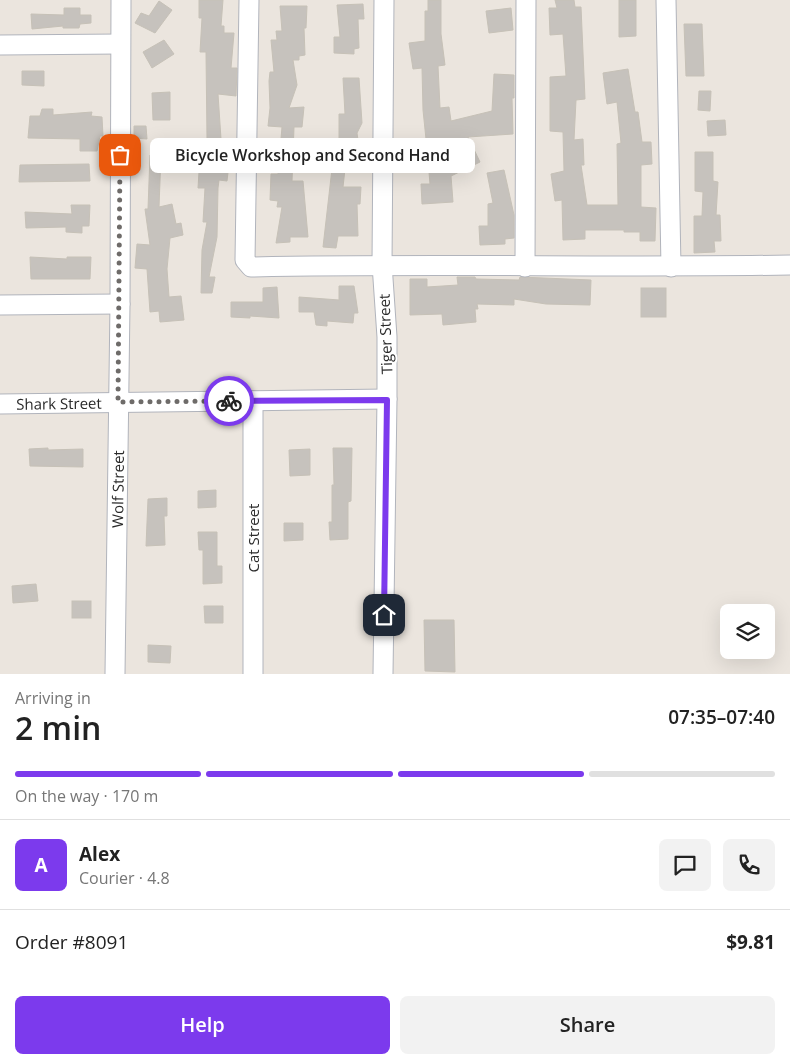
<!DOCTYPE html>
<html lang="en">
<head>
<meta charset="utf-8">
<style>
	body { margin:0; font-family:"Open Sans",sans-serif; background:#f2f2f2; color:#222; height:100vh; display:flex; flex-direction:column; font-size:19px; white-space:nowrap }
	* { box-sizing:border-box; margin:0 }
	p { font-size:16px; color:#767676 }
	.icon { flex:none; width:28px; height:28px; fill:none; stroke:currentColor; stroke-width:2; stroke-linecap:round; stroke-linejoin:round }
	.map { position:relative; height:674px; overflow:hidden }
	.panel { display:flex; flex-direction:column; background:#fff; flex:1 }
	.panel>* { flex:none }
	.buttons { position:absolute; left:720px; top:604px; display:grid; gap:10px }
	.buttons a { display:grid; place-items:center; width:55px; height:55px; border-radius:8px; background:#fff; box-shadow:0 5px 20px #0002; font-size:25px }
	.pin { position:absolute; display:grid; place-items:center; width:42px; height:42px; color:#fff; margin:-21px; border-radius:10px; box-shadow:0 2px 8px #0006 }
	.courier { position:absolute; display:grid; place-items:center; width:50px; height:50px; margin:-25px; border:4px solid #7c3aed; border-radius:50%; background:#fff; color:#222; box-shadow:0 1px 6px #0007 }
	.bubble { position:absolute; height:35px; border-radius:8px; background:#fff; box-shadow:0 5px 20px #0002; font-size:16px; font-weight:600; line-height:35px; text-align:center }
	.overview em { font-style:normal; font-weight:600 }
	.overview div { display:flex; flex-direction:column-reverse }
	.overview { display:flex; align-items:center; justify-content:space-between; height:85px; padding:0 15px }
	h1 { font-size:32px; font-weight:600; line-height:38px }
	.bar { display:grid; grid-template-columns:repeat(4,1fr); gap:8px 5px; align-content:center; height:60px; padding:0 15px }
	.bar i { height:6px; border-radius:4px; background:#e0e0e0 }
	.bar .current { background:#7c3aed }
	.bar p { grid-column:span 4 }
	.line { display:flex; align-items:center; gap:12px; padding:0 15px; border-top:1px solid #e0e0e0 }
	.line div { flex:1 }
	.round { display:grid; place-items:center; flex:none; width:52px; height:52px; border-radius:8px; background:#f2f2f2 }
	.primary-button { display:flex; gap:10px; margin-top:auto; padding:10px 15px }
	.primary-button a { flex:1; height:58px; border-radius:8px; background:#7c3aed; color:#fff; font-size:20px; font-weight:600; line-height:58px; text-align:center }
	.primary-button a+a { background:#f2f2f2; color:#222 }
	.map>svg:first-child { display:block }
	.building { fill:#c6c2bd; stroke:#c6c1b7 }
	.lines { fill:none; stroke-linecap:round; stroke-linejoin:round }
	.minor-casing { stroke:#b1b4bc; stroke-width:21 }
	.minor { stroke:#fff; stroke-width:19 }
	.done { stroke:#6e6b69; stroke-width:5; stroke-dasharray:0 9 }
	.route { stroke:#7c3aed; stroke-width:6 }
	.labels { text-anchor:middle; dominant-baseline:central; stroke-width:4; stroke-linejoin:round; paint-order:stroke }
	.street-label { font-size:15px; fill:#2a2a2a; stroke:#fff }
</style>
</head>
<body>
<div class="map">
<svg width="790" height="674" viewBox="0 0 790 674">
	<rect width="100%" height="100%" fill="#ebe5de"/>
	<!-- building -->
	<g class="building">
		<polygon points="199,0 223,0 221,26 224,26 224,33 234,33 231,68 237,68 236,96 218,94 221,139 229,139 230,155 227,181 219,180 218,188 217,237 209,277 215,277 212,293 201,293 202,250 207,222 203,222 205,188 198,188 199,172 207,172 207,139 206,52 200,52 202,18 199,18"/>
		<polygon points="428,0 441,0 441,34 445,65 438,66 440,108 449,107 451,121 492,111 494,74 514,75 514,98 512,98 513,134 468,137 480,162 451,176 453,202 422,204 421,184 430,184 428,160 419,160 419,139 426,139 423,110 422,68 413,69 409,43 425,41 425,11 428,11"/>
		<polygon points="555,0 574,0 575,7 581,7 585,99 576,100 574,140 583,139 584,165 581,165 587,205 618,205 617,144 621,143 617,102 607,104 603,73 628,69 635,112 638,112 642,142 651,142 652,164 641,165 641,207 656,208 655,241 640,241 640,232 624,232 624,230 585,230 585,239 563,240 562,200 555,201 551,174 564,171 563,132 550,131 550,77 566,76 563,34 550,35 549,8 557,8"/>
		<polygon points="619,0 636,0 636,36 619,37"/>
		<polygon points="159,1 172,10 155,33 135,23 141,13 149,16"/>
		<polygon points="363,4 364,19 358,19 359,48 354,49 354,54 334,53 334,37 340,37 337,5"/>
		<polygon points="280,6 307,6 306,28 304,28 305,55 299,56 299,60 293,60 297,85 289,108 304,107 302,127 294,127 292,181 303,181 308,237 290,237 290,242 276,243 282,207 277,207 278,201 270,200 271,174 278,174 282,127 268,126 270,108 269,81 270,72 274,72 271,40 277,40 276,31 282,31"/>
		<polygon points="64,8 80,8 80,15 91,15 91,23 80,24 79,28 63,28 63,26 32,29 31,14 64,15"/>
		<polygon points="511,8 513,30 489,33 486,11"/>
		<polygon points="684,24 702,24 704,76 686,76"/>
		<polygon points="164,40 174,54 152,68 143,52"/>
		<polygon points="22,71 44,71 44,86 22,85"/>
		<polygon points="343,78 359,78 362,123 357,133 359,147 363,149 362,160 346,160 343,187 361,187 360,204 357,204 358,236 338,236 336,248 323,247 333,160 332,141 339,141 339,114 345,114"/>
		<polygon points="699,91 711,91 710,111 698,110"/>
		<polygon points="170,92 170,120 153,120 152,93"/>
		<polygon points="42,109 53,109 53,115 92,112 91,116 102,117 103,136 100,136 97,151 80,151 80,139 28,138 30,116 40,116"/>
		<polygon points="725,120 726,135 708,136 707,121"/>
		<polygon points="134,126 146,126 147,139 134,138"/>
		<polygon points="695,152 713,152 713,181 718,182 716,215 720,215 721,241 714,241 715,252 694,253 694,216 702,216 703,192 695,191"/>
		<polygon points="161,154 159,207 172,204 176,224 181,223 183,235 170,238 167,269 169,297 181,296 184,320 160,322 159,311 150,312 147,269 135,268 137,244 150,245 145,209 148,209 150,155"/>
		<polygon points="89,164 90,181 19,182 20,165"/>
		<polygon points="504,170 514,215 514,238 505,239 505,244 480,245 479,226 488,226 488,204 493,203 487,173"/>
		<polygon points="71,205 90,205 89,226 82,226 82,233 66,232 66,227 26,228 25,212 72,214"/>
		<polygon points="30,257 67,259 67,257 91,257 90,279 31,279"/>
		<polygon points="457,277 475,277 476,279 519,280 520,277 591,280 590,305 546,304 514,299 514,305 477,304 478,309 475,309 476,322 443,325 442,314 410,315 410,279 427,279 427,287 458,285"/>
		<polygon points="339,286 354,286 358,313 354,313 353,323 327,321 327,326 316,325 314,312 299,312 299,297 339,300"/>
		<polygon points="277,287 279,318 250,316 250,318 231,317 231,302 263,302 263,288"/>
		<rect x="641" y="288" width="25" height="29"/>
		<polygon points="48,448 48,450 83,449 83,467 30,466 29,449"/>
		<polygon points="333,448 352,448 351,501 348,502 348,539 330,540 329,522 332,522 332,485 334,485"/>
		<polygon points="310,449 310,475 290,476 289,450"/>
		<polygon points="216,490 216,507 198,508 198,491"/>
		<polygon points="167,498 167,516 164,516 165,545 146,546 148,499"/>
		<polygon points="284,523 303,523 303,540 284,541"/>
		<polygon points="198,532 217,532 217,566 222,566 222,583 203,584 203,550 199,550"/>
		<polygon points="36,584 38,601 13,603 12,586"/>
		<rect x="72" y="601" width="19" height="17"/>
		<polygon points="204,606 223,606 223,623 205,623"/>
		<polygon points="424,620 454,620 455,672 425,671"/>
		<polygon points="148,645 171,646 170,663 148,662"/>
	</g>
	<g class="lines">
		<!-- minor casing -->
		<g class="minor-casing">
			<g id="minor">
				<path d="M249 0 245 260 251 267C431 263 610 268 790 265"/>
				<polyline points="666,0 671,267"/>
				<polyline points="0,45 120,44"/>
				<polyline points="525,267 526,0"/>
				<polyline points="0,305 120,304"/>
				<polyline points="253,401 253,674"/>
				<path id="s1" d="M0 404 387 399"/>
				<path id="s2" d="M115 674 120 304 121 0"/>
				<polyline points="383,674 387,399 387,337 382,264 384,0"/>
			</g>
		</g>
		<!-- minor -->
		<use href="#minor" class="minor"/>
	</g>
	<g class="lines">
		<!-- done -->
		<polyline class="done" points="120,155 118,402 229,401"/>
		<!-- route -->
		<polyline class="route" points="229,401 387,400 384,615"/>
	</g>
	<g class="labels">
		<!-- street labels -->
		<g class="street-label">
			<text transform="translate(385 334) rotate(-92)">Tiger Street</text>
			<text stroke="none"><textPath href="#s1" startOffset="59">Shark Street</textPath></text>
			<text stroke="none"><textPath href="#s2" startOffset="185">Wolf Street</textPath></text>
			<text transform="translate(253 538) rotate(-90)">Cat Street</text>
		</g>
	</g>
</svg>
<div class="buttons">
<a><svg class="icon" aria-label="layers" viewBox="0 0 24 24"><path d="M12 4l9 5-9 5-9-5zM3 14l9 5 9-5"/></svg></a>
</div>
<div class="pin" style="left:120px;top:155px;background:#ea580c"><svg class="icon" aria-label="bag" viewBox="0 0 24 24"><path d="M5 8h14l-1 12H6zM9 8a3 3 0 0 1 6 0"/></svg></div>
<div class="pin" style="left:384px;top:615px;background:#1f2937"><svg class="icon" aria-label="home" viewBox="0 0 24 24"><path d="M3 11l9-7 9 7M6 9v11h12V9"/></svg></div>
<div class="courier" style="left:229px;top:401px"><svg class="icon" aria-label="bike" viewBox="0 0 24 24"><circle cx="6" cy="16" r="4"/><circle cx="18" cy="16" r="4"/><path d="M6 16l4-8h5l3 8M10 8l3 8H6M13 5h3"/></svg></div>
<div class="bubble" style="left:150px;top:138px;width:325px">Bicycle Workshop and Second Hand</div>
</div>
<section class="panel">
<div class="overview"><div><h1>2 min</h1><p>Arriving in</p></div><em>07:35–07:40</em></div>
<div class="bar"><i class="current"></i><i class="current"></i><i class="current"></i><i></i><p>On the way · 170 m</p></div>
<div class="line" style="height:90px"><b class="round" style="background:#7c3aed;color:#fff">A</b><div><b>Alex</b><p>Courier · 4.8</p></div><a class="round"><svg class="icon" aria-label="chat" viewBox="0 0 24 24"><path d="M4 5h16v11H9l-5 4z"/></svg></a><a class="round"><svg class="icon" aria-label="phone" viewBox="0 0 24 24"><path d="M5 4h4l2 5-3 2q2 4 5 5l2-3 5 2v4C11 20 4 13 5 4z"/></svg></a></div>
<div class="line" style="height:65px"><div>Order #8091</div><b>$9.81</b></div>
<div class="primary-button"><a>Help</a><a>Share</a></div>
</section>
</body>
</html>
